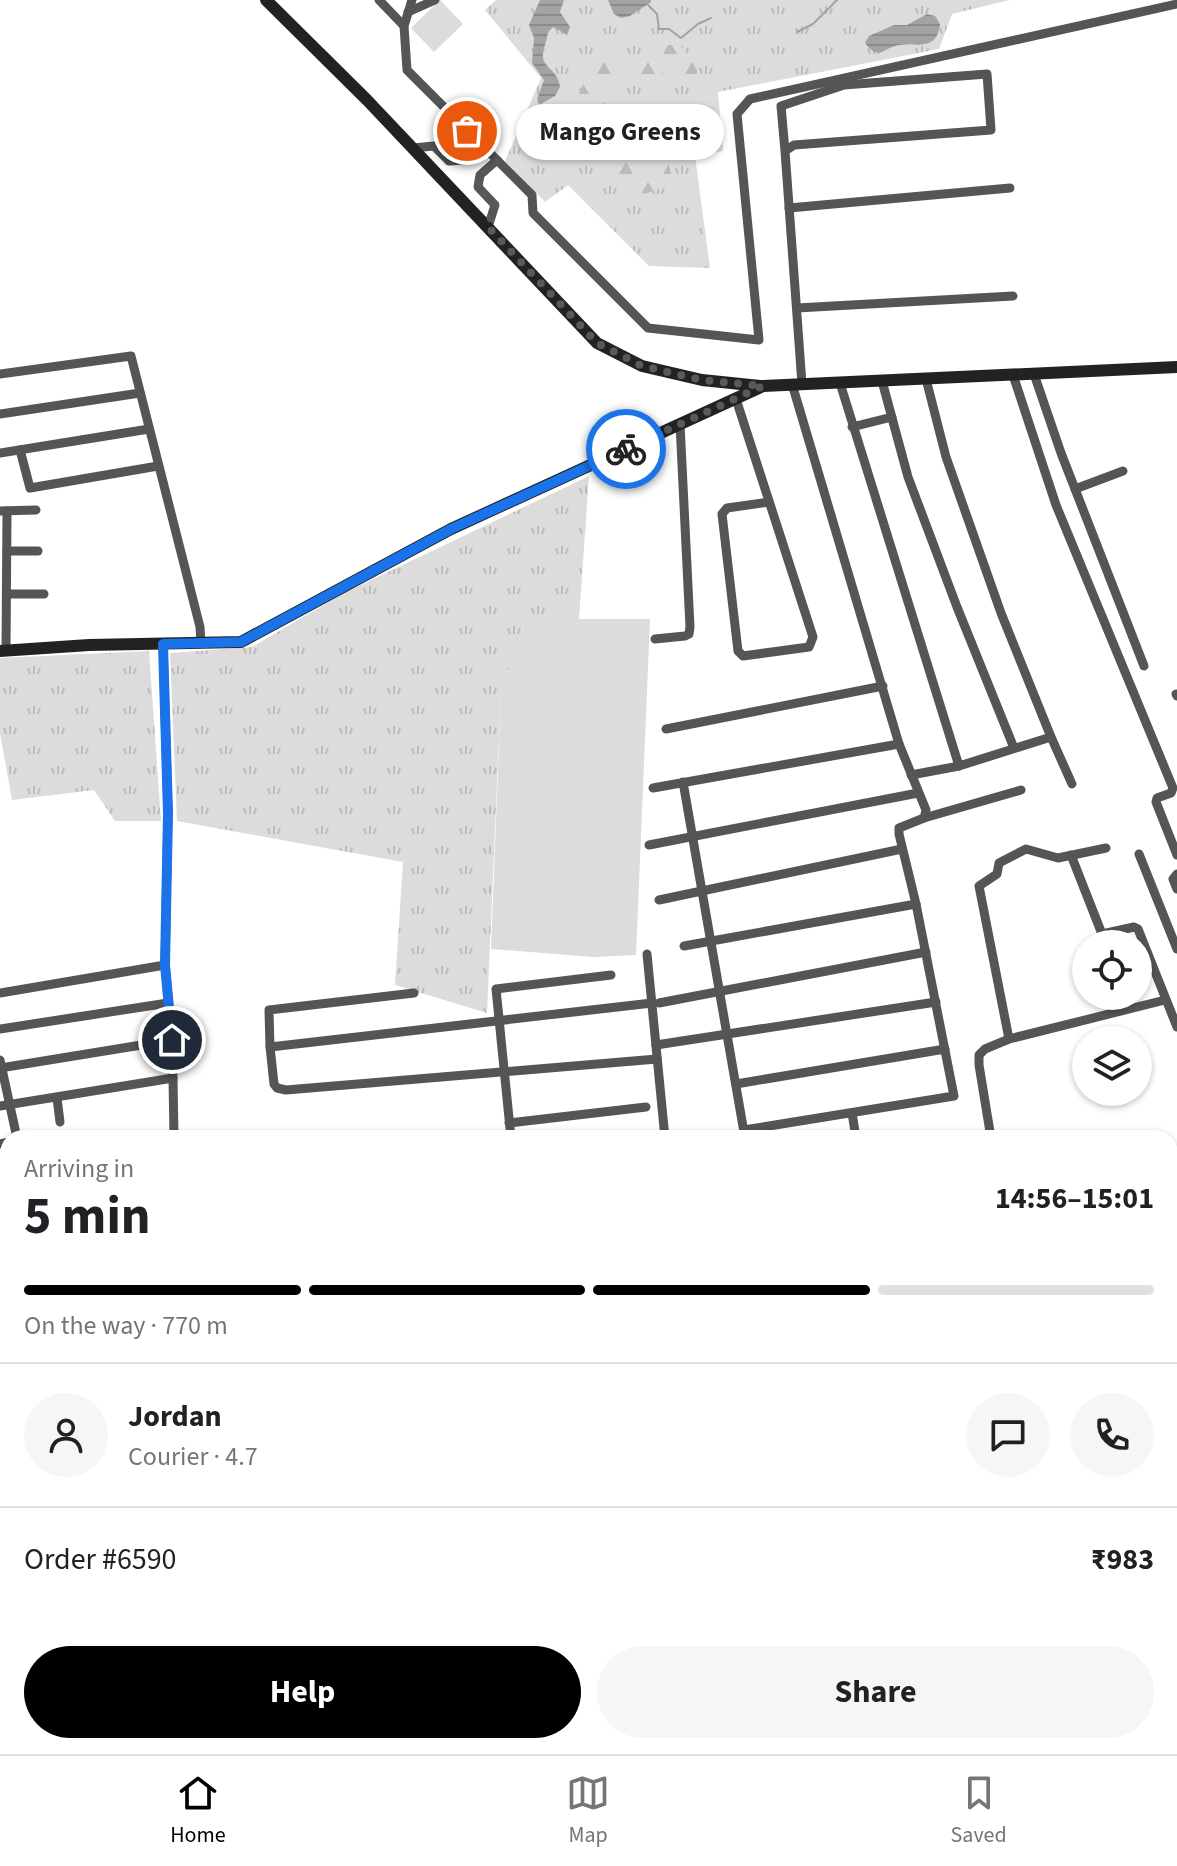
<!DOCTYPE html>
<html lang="en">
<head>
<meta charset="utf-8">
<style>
	body { margin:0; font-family:"Source Sans 3",sans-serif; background:#f6f6f6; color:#202124; height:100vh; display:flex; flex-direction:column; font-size:30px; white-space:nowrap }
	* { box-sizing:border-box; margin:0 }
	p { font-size:26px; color:#757577 }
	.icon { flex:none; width:44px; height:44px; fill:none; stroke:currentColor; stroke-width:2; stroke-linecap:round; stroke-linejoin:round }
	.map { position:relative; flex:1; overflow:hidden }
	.details { position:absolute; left:0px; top:1130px; width:1178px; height:624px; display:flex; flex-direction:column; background:#fff; border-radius:24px 24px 0 0; box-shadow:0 2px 6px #0004 }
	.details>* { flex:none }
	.fabs { position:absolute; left:1072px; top:930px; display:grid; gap:16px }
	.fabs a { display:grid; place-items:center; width:80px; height:80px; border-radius:50%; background:#fff; box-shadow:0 2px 6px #0004; font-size:40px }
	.pin { position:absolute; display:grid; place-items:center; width:68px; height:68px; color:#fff; margin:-34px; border:4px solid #fff; border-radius:50%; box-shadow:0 2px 8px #0007 }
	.courier { position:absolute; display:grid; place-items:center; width:80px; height:80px; margin:-40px; border:6px solid #1a73e8; border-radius:50%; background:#fff; color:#222; box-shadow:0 2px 10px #0007 }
	.bubble { position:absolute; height:56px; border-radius:28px; background:#fff; box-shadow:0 2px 6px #0004; font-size:26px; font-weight:700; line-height:56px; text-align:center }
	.overview em { font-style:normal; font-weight:700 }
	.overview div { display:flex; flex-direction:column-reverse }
	.overview { display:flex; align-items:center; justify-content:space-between; height:136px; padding:0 24px }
	h1 { font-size:52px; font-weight:700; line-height:60px }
	.bar { display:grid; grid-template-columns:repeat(4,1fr); gap:12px 8px; align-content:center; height:96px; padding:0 24px }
	.bar i { height:10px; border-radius:6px; background:#e0e0e0 }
	.bar .selected { background:#000 }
	.bar p { grid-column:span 4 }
	.line { display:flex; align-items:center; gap:20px; padding:0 24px; border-top:2px solid #e0e0e0 }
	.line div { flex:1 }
	.round { display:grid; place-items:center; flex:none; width:84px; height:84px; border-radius:42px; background:#f6f6f6 }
	.button { display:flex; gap:16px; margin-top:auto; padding:16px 24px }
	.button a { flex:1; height:92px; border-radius:48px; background:#000; color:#fff; font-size:32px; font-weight:700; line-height:92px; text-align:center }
	.button a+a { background:#f6f6f6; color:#202124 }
	.dock { display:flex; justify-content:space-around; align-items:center; height:112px; border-top:2px solid #e0e0e0; background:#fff; font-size:22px; color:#757577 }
	.dock a { display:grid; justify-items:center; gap:4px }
	.dock .selected { color:#000 }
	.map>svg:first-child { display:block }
	.grass { fill:url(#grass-tufts) }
	.forest { fill:url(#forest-firs) }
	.park { fill:#dcdcdc }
	.water { fill:url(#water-rules) }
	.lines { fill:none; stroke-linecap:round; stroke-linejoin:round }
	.stream { stroke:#a3a3a3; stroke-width:2 }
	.street { stroke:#555; stroke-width:9 }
	.secondary { stroke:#222; stroke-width:12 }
	.done { stroke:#595959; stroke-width:8; stroke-dasharray:0 14.4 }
	.route { stroke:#1a73e8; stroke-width:10 }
</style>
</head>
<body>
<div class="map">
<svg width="1177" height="1754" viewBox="0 0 1177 1754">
	<defs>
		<pattern id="grass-tufts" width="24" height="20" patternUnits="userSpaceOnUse" patternTransform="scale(2)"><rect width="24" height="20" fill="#dcdcdc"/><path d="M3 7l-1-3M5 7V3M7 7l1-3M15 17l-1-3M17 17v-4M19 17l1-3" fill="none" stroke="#bbb"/></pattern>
		<pattern id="forest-firs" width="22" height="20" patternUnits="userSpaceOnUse" patternTransform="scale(2)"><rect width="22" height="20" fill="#dcdcdc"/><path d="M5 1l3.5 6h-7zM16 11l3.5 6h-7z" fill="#bbb"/></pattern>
		<pattern id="water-rules" width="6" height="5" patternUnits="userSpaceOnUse" patternTransform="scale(2)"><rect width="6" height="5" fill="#a3a3a3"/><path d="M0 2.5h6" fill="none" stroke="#8b8b8b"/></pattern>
	</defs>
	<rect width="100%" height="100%" fill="#fff"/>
	<!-- grass -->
	<g class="grass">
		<polygon points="496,0 1010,0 952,14 939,49 718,92 723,151 695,156 710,268 649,266 568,185 545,202 505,161 541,78 485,10"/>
		<polygon points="589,476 579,619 526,619 501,691 487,1013 395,985 403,862 177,821 170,653 252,647 346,592"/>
		<polygon points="149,651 161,821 115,821 94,790 12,800 0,733 0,658"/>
	</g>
	<!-- forest -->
	<g class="forest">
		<path d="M658 45H680L698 67 696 79 687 80 676 70 654 75 640 74C641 59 645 52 658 45Z"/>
		<path d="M610 58 620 69C612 94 605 115 581 129L571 114C579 95 587 64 610 58Z"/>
		<path d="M615 154 631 166 654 159 666 161 669 165 672 179C667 183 662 188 656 190 637 199 609 190 601 171L605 160Z"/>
	</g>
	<!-- park -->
	<g class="park">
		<polygon points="440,0 463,24 434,52 411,28"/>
		<polygon points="526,619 650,619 636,955 594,957 491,949 501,691"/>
	</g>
	<!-- water -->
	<g class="water">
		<path d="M540 0H564L560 12 570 27 567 35 553 27C546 33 548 36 545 45 536 69 558 66 560 87L555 96 539 105 537 99 544 80 532 63 534 38 529 25Z"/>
		<polygon points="608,0 651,0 651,2 630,16 621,18 614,14"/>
		<path d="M927 14 935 16 940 24C937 52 917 42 899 45 882 48 880 62 865 43L869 36 894 25H907Z"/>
	</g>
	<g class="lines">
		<!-- stream -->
		<g class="stream">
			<polyline points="648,5 657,14 659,29 669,29 681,38 698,24 711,18"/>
			<polyline points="797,32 813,24 837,0"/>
		</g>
		<!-- street -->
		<g class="street">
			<polyline points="379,0 404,26"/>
			<polyline points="412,0 404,26 407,70 532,195 533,213 648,328 759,340 737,114 750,99 1177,4"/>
			<polyline points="408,12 435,0"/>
			<polyline points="413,148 434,146 449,161 464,160 481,145"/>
			<polyline points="785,151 781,106 844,85 987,74 991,130 794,145 785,151 802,384"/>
			<polyline points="789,208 1010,188"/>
			<polyline points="488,227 495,205 478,187 480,175 497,160"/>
			<polyline points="797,308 1013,296"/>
			<polyline points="0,374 131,356 200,627 201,643"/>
			<polyline points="1034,374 1061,453 1144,666"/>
			<polyline points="1013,375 1056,505 1173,788 1171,793 1157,798 1156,802 1177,855"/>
			<polyline points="926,379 946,457 1001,613 1051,737 1072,784"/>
			<polyline points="882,381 908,477 957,607 1014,748"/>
			<polyline points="840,383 959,766"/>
			<polyline points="736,399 813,637 809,647 743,656 738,651 722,514 727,508 769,502"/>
			<polyline points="0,414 140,393"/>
			<polyline points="852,427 892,417"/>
			<polyline points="20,450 30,488 158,466"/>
			<polyline points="0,453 149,429"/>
			<polyline points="1075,489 1123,471"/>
			<polyline points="0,511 36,510"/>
			<polyline points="7,551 38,551"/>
			<polyline points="7,594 44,594"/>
			<polyline points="655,639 685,636 689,634 690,627 680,424"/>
			<polyline points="6,650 7,511"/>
			<polyline points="1176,694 1177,696"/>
			<polyline points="666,729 883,686"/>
			<polyline points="911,775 959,766 1051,737"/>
			<polyline points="683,782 745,1138"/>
			<polyline points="653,788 899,744"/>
			<polyline points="924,818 1021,790"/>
			<polyline points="649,845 918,793"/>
			<polyline points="1139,854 1177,949"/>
			<polyline points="1071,855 1102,934 1134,927 1138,929 1177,1027"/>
			<polyline points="1177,874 1173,879 1177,889"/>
			<polyline points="659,900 902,849"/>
			<polyline points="684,946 916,904"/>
			<polyline points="647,954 665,1138"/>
			<polyline points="0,993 165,965"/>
			<polyline points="652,1003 270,1047 274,1084 277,1088 286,1090 657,1059"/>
			<polyline points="659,1003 926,952"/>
			<polyline points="0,1029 168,1003"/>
			<polyline points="1009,1039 979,886 997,874 999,863 1026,849 1058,858 1106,848"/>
			<polyline points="656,1045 936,1002"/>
			<polyline points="270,1047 269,1010 414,993"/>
			<polyline points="0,1060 17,1138"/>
			<polyline points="0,1068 172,1040"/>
			<polyline points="173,1078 174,1138"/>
			<polyline points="736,1084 945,1049"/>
			<polyline points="57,1098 60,1122"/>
			<polyline points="0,1106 173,1078 172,1040 165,965 168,813 163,644"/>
			<polyline points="852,1113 856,1138"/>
			<polyline points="509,1123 646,1107"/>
			<polyline points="744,1130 954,1096 916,904 899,834 899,828 924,818 926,810 899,744 792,384"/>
			<polyline points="31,1138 45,1135"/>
			<polyline points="511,1138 496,989 611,975"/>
			<polyline points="991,1138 979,1065 979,1055 985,1049 1009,1039 1165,1000"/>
			<polyline points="0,1144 8,1142"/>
			<polyline points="0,1184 8,1183"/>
			<polyline points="1170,1342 1177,1371"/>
			<polyline points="1170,1645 1177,1644"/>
			<polyline points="1170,1688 1177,1687"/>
			<polyline points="0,1705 8,1706"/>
			<polyline points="122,1746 134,1754"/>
			<polyline points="520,1746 523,1754"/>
			<polyline points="811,1746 825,1754"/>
			<polyline points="999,1746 1005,1754"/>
			<polyline points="1100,1746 1100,1747"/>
			<polyline points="243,1749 272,1754"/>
			<polyline points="910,1754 917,1746"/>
			<polyline points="972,1754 979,1746"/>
		</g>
		<!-- secondary -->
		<g class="secondary">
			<polyline points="266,0 367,100 597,343 642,366 702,380 760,386"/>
			<polyline points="0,651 89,645 241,642 451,529 763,386 1177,367"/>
			<polyline points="1170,1183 1177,1169"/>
			<polyline points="801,1754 806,1746"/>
		</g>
	</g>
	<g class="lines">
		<!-- done -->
		<polyline class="done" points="467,131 497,160 480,175 478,187 495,205 488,227 597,343 642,366 702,380 763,386 626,449"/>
		<!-- route -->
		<polyline class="route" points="172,1040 165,965 168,813 163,644 241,642 451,529 626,449"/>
	</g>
</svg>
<div class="fabs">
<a><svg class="icon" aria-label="locate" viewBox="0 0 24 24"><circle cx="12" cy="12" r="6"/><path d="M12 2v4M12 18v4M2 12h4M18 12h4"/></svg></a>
<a><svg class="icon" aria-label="layers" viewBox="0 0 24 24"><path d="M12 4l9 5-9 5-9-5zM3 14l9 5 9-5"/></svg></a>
</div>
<div class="pin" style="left:467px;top:131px;background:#ea580c"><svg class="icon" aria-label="bag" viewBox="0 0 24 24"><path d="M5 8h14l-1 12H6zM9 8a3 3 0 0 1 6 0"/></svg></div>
<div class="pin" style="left:172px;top:1040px;background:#1f2937"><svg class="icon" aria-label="home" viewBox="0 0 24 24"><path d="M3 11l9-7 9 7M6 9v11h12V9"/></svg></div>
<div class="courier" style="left:626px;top:449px"><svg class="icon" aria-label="bike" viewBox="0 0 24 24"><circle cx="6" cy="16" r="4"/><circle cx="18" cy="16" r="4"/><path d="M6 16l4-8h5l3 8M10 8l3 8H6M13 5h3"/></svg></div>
<div class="bubble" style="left:516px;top:104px;width:208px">Mango Greens</div>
<section class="details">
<div class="overview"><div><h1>5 min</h1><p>Arriving in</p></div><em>14:56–15:01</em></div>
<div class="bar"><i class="selected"></i><i class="selected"></i><i class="selected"></i><i></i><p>On the way · 770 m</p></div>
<div class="line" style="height:144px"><a class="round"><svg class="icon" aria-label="person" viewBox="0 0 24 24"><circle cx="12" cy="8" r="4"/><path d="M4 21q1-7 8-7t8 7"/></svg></a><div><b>Jordan</b><p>Courier · 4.7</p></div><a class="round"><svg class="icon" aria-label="chat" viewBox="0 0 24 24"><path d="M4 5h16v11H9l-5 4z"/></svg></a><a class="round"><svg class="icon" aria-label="phone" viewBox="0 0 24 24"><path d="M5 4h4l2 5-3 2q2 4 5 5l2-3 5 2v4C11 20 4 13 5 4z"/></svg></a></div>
<div class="line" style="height:104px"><div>Order #6590</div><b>₹983</b></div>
<div class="button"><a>Help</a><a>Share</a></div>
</section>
</div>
<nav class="dock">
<a class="selected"><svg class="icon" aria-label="home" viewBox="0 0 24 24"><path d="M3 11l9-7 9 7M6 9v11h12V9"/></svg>Home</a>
<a><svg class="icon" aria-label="map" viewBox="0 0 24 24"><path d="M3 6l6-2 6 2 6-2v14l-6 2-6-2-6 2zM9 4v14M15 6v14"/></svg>Map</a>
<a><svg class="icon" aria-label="saved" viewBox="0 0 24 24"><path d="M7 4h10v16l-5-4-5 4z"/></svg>Saved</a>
</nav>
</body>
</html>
